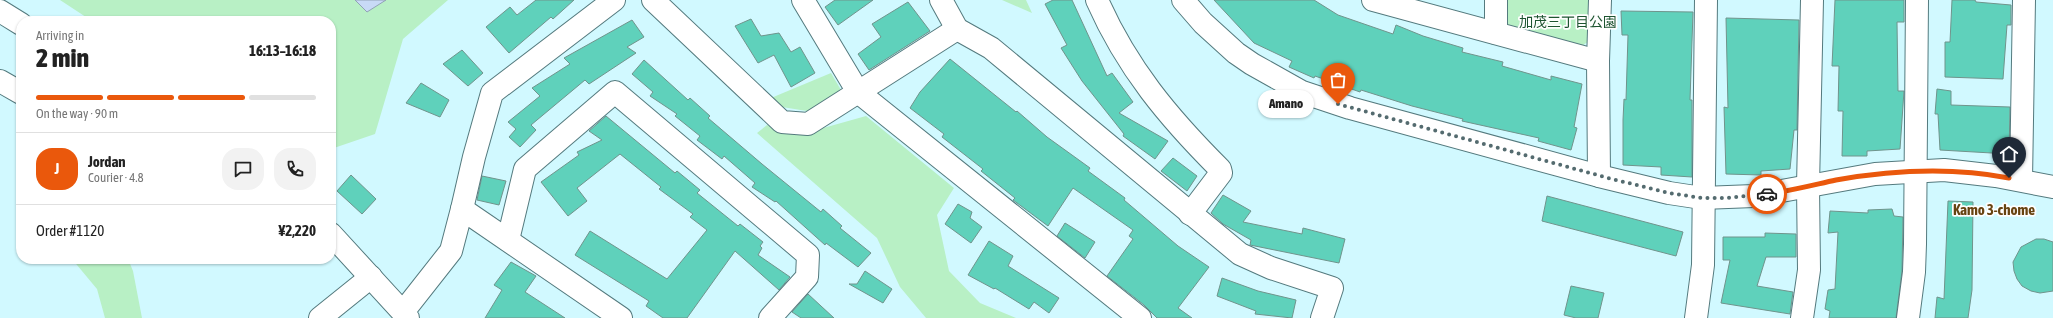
<!DOCTYPE html>
<html lang="en">
<head>
<meta charset="utf-8">
<style>
	body { margin:0; font-family:"Asap Condensed","Noto Sans JP",sans-serif; background:#f2f2f2; color:#222; height:100vh; display:flex; flex-direction:column; font-size:15px; white-space:nowrap }
	* { box-sizing:border-box; margin:0 }
	p { font-size:13px; color:#767676 }
	.icon { flex:none; width:22px; height:22px; fill:none; stroke:currentColor; stroke-width:2; stroke-linecap:round; stroke-linejoin:round }
	.map { position:relative; flex:1; overflow:hidden }
	.panel { position:absolute; left:16px; top:16px; width:320px; height:248px; display:flex; flex-direction:column; background:#fff; border-radius:16px; box-shadow:0 1px 3px #0004 }
	.panel>* { flex:none }
	.pin { position:absolute; display:grid; place-items:center; width:34px; height:34px; color:#fff; margin:-41px -17px; border-radius:50% 50% 50% 0; rotate:-45deg; box-shadow:0 0 4px #0007 }
	.pin .icon { rotate:45deg }
	.courier { position:absolute; display:grid; place-items:center; width:40px; height:40px; margin:-20px; border:3px solid #ea580c; border-radius:50%; background:#fff; color:#222; box-shadow:0 1px 5px #0007 }
	.bubble { position:absolute; height:28px; border-radius:14px; background:#fff; box-shadow:0 1px 3px #0004; font-size:13px; font-weight:800; line-height:28px; text-align:center }
	.summary em { font-style:normal; font-weight:800 }
	.summary div { display:flex; flex-direction:column-reverse }
	.summary { display:flex; align-items:center; justify-content:space-between; height:68px; padding:0 20px }
	h1 { font-size:26px; font-weight:800; line-height:30px }
	.bar { display:grid; grid-template-columns:repeat(4,1fr); gap:6px 4px; align-content:center; height:48px; padding:0 20px }
	.bar i { height:5px; border-radius:3px; background:#e0e0e0 }
	.bar .on { background:#ea580c }
	.bar p { grid-column:span 4 }
	.line { display:flex; align-items:center; gap:10px; padding:0 20px; border-top:1px solid #e0e0e0 }
	.line div { flex:1 }
	.round { display:grid; place-items:center; flex:none; width:42px; height:42px; border-radius:16px; background:#f2f2f2 }
	.map>svg:first-child { display:block }
	.green { fill:#b8f0c5 }
	.water { fill:#c8daf6; stroke:#91a2b6 }
	.building { fill:#5fd1bb; stroke:#70948c }
	.lines { fill:none; stroke-linecap:round; stroke-linejoin:round }
	.minor-casing { stroke:#547a7e; stroke-width:24 }
	.minor { stroke:#fff; stroke-width:22 }
	.done { stroke:#546b6f; stroke-width:4; stroke-dasharray:0 7.2 }
	.route { stroke:#ea580c; stroke-width:5 }
	.labels { text-anchor:middle; dominant-baseline:central; stroke-width:3.5; stroke-linejoin:round; paint-order:stroke }
	.park-label { font-size:14px; fill:#1d5430; stroke:#fefefe }
	.neighbourhood-label { font-size:15px; font-weight:bold; fill:#674311; stroke:#fefefe }
</style>
</head>
<body>
<div class="map">
<svg width="2053" height="318" viewBox="0 0 2053 318">
	<rect width="100%" height="100%" fill="#d1f9ff"/>
	<!-- green -->
	<g class="green">
		<polygon points="60,0 448,0 403,39 375,134 331,149 331,21 92,21"/>
		<polygon points="1002,0 1026,0 1032,13"/>
		<polygon points="1503,0 1592,0 1592,39 1579,48 1511,29 1503,17"/>
		<polygon points="831,73 841,90 813,112 782,107 771,98"/>
		<polygon points="866,116 954,188 937,215 949,271 980,303 1016,318 926,318 900,287 877,238 757,133 767,125 802,134"/>
		<polygon points="72,259 128,259 133,271 142,318 105,318 97,289"/>
	</g>
	<!-- water -->
	<polygon class="water" points="355,0 386,0 367,12"/>
	<!-- building -->
	<g class="building">
		<polygon points="536,0 574,0 553,19 551,17 509,53 486,27 510,7 517,15"/>
		<polygon points="835,0 873,0 838,25 825,7"/>
		<polygon points="1053,0 1072,0 1107,76 1112,73 1133,102 1119,113 1168,141 1155,159 1123,136 1124,134 1082,81 1061,48 1067,45 1045,4"/>
		<polygon points="1214,0 1314,0 1338,15 1393,34 1396,25 1423,36 1463,48 1462,52 1503,62 1502,66 1551,80 1551,76 1582,84 1574,127 1577,128 1571,150 1538,141 1539,138 1462,121 1463,119 1412,106 1361,90 1360,92 1315,76 1314,78 1289,67 1292,61 1254,43"/>
		<polygon points="1835,0 1904,0 1904,22 1897,22 1898,91 1904,91 1900,149 1867,151 1867,156 1842,156 1843,111 1838,111 1839,66 1832,66"/>
		<polygon points="1952,0 1975,0 1976,2 2011,5 2011,25 2007,25 2003,79 1945,77 1945,42 1950,42"/>
		<polygon points="908,2 930,31 869,70 858,54 881,37 872,24"/>
		<polygon points="1621,11 1693,12 1690,100 1692,100 1692,177 1661,175 1661,167 1623,165 1623,120 1624,99 1626,100 1628,35 1622,35"/>
		<polygon points="1726,18 1799,20 1797,130 1794,130 1790,169 1761,171 1761,175 1726,174 1724,107 1728,108"/>
		<polygon points="751,19 761,36 779,33 791,52 800,47 815,73 791,87 774,55 758,63 735,26"/>
		<polygon points="632,20 644,37 627,47 636,53 589,84 585,80 531,125 536,130 520,147 509,137 516,129 508,122 540,96 532,88 570,64 564,58"/>
		<polygon points="462,50 483,73 468,86 443,64"/>
		<polygon points="950,59 1016,112 1017,111 1047,137 1090,168 1088,171 1125,198 1124,200 1178,246 1209,267 1178,308 1192,318 1157,318 1144,305 1107,276 1133,239 1129,236 1133,230 1073,188 1048,226 1013,200 1015,198 981,171 983,169 942,137 944,134 910,108 920,92"/>
		<polygon points="644,60 688,100 690,98 710,116 708,118 762,164 821,212 823,209 842,226 840,228 871,253 858,267 826,243 825,245 776,201 775,202 752,187 755,183 724,156 722,159 697,140 700,136 675,116 677,114 650,96 653,92 632,74"/>
		<polygon points="421,83 449,100 440,117 406,103"/>
		<polygon points="1937,89 1951,91 1951,105 2010,107 2009,154 1940,150 1938,114 1935,114"/>
		<polygon points="606,116 675,173 677,171 700,190 697,193 738,226 740,224 763,242 760,246 762,248 758,255 790,277 779,290 735,251 687,318 663,318 646,306 649,301 575,255 590,231 667,279 707,230 690,217 693,214 659,189 661,187 620,154 577,188 587,201 568,216 541,182 579,155 577,152 602,140 589,131"/>
		<polygon points="1173,158 1197,176 1187,191 1161,171"/>
		<polygon points="351,175 376,199 362,214 337,191"/>
		<polygon points="482,176 506,181 499,205 477,200"/>
		<polygon points="1223,195 1251,211 1243,222 1302,234 1303,228 1345,239 1339,263 1250,245 1251,240 1223,224 1211,213"/>
		<polygon points="1547,196 1683,232 1676,256 1542,221"/>
		<polygon points="1948,201 1973,202 1972,290 1968,318 1935,318 1937,297 1944,299"/>
		<polygon points="958,204 972,212 970,218 982,227 971,243 945,224"/>
		<polygon points="1892,209 1894,216 1903,217 1902,271 1896,318 1829,318 1830,311 1825,309 1828,290 1835,289 1838,232 1828,233 1830,211 1868,213 1868,210"/>
		<polygon points="1065,223 1095,242 1085,258 1057,236"/>
		<polygon points="1765,233 1796,234 1796,257 1766,257 1757,286 1793,292 1790,314 1721,303 1730,260 1723,260 1723,237 1765,237"/>
		<polygon points="2036,239 2044,239 2053,242 2053,291 2040,293 2031,291 2022,286 2017,279 2014,271 2013,262 2021,247"/>
		<polygon points="989,241 1013,256 1008,266 1059,298 1049,313 1034,302 1029,309 995,288 994,289 968,275"/>
		<polygon points="511,262 536,276 525,292 565,318 485,318 502,290 494,285"/>
		<polygon points="865,271 892,289 883,303 849,284 857,284"/>
		<polygon points="1222,278 1258,291 1296,300 1292,318 1255,314 1256,311 1217,296"/>
		<polygon points="1571,286 1604,293 1598,318 1576,318 1564,315"/>
		<polygon points="808,294 834,318 801,318 792,312"/>
	</g>
	<g class="lines">
		<!-- minor casing -->
		<g class="minor-casing">
			<g id="minor">
				<polyline points="653,0 782,122 808,124 957,29"/>
				<polyline points="803,0 858,92 1140,318"/>
				<polyline points="941,0 957,29 991,48 1240,254 1271,268 1332,288 1322,318"/>
				<path d="M1097 0C1127 68 1168 117 1220 169L1221 173 1190 214"/>
				<polyline points="1183,0 1203,23 1236,53 1252,64 1302,92 1350,108 1599,176 1669,193 1702,198 1754,196 1875,174 1944,170 1996,176 2053,187"/>
				<polyline points="1373,0 1598,61"/>
				<polyline points="0,11 21,24"/>
				<polyline points="1496,33 1496,0"/>
				<polyline points="0,81 21,93"/>
				<polyline points="1599,176 1598,61 1600,0"/>
				<polyline points="2021,180 2024,0"/>
				<polyline points="462,209 474,157 492,93 614,0"/>
				<polyline points="331,234 408,318"/>
				<polyline points="508,240 525,169 615,92 808,255 807,277 770,318"/>
				<polyline points="403,312 451,251 462,209 621,318"/>
				<polyline points="320,318 371,277"/>
				<polyline points="1696,318 1703,265 1706,0"/>
				<polyline points="1802,318 1809,270 1808,186 1812,0"/>
				<polyline points="1908,318 1914,272 1915,244 1917,0"/>
			</g>
		</g>
		<!-- minor -->
		<use href="#minor" class="minor"/>
	</g>
	<g class="lines">
		<!-- done -->
		<polyline class="done" points="1338,104 1612,179 1669,193 1702,198 1726,198 1767,194"/>
		<!-- route -->
		<path class="route" d="M1767 194C1790 191 1813 185 1836 180 1893 170 1952 167 2009 178"/>
	</g>
	<g class="labels">
		<!-- park labels -->
		<g class="park-label">
			<text x="1568" y="22">加茂三丁目公園</text>
		</g>
		<!-- neighbourhood labels -->
		<g class="neighbourhood-label">
			<text x="1994" y="209">Kamo 3-chome</text>
		</g>
	</g>
</svg>
<div class="pin" style="left:1338px;top:104px;background:#ea580c"><svg class="icon" aria-label="bag" viewBox="0 0 24 24"><path d="M5 8h14l-1 12H6zM9 8a3 3 0 0 1 6 0"/></svg></div>
<div class="pin" style="left:2009px;top:178px;background:#1f2937"><svg class="icon" aria-label="home" viewBox="0 0 24 24"><path d="M3 11l9-7 9 7M6 9v11h12V9"/></svg></div>
<div class="courier" style="left:1767px;top:194px"><svg class="icon" aria-label="car" viewBox="0 0 24 24"><path d="M5 17H2v-5l4-1 3-4h7l3 4 3 1v5h-3M9 17h6M6 11h13"/><circle cx="7" cy="17" r="2"/><circle cx="17" cy="17" r="2"/></svg></div>
<div class="bubble" style="left:1258px;top:90px;width:56px">Amano</div>
<section class="panel">
<div class="summary"><div><h1>2 min</h1><p>Arriving in</p></div><em>16:13–16:18</em></div>
<div class="bar"><i class="on"></i><i class="on"></i><i class="on"></i><i></i><p>On the way · 90 m</p></div>
<div class="line" style="height:72px"><b class="round" style="background:#ea580c;color:#fff">J</b><div><b>Jordan</b><p>Courier · 4.8</p></div><a class="round"><svg class="icon" aria-label="chat" viewBox="0 0 24 24"><path d="M4 5h16v11H9l-5 4z"/></svg></a><a class="round"><svg class="icon" aria-label="phone" viewBox="0 0 24 24"><path d="M5 4h4l2 5-3 2q2 4 5 5l2-3 5 2v4C11 20 4 13 5 4z"/></svg></a></div>
<div class="line" style="height:52px"><div>Order #1120</div><b>¥2,220</b></div>
</section>
</div>
</body>
</html>
